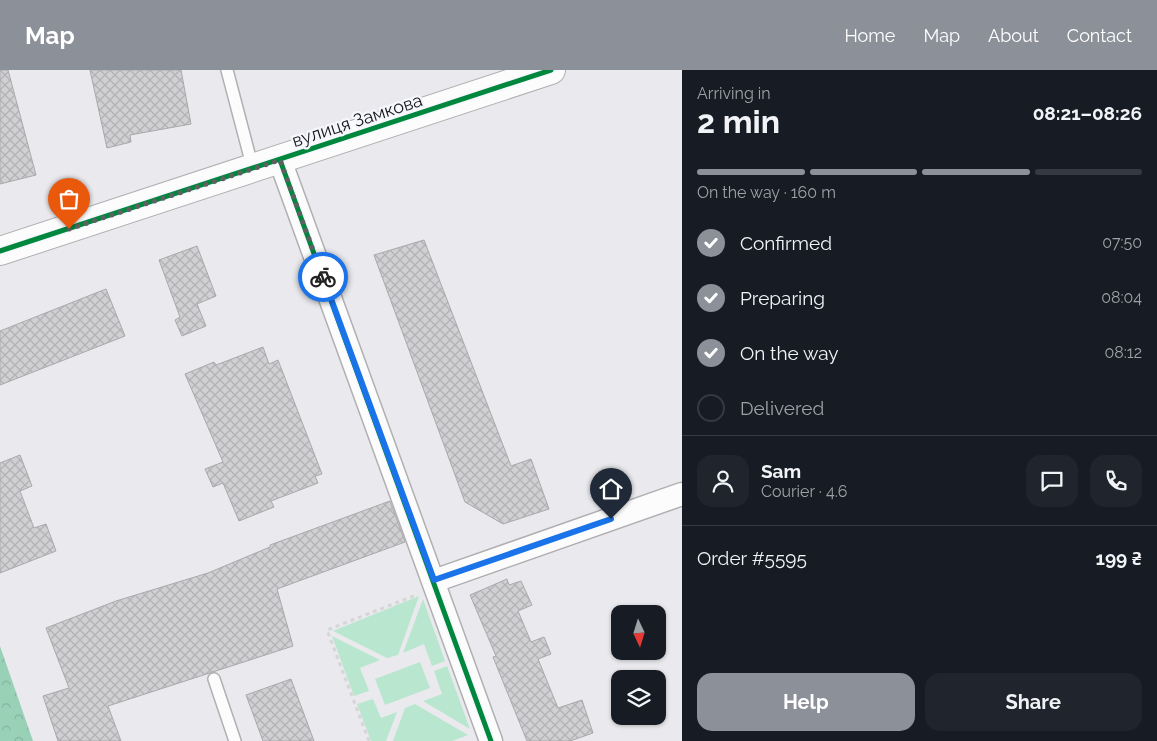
<!DOCTYPE html>
<html lang="en">
<head>
<meta charset="utf-8">
<style>
	body { margin:0; font-family:Raleway,sans-serif; background:#20242c; color:#f1f3f6; height:100vh; display:flex; flex-direction:column; font-size:19px; white-space:nowrap }
	* { box-sizing:border-box; margin:0 }
	p { font-size:16px; color:#9ea1a6 }
	.icon { flex:none; width:28px; height:28px; fill:none; stroke:currentColor; stroke-width:2; stroke-linecap:round; stroke-linejoin:round }
	.map { position:relative; flex:1; overflow:hidden }
	.sheet { display:flex; flex-direction:column; background:#171b24; width:475px }
	.sheet>* { flex:none }
	.needle { width:32px; rotate:176deg }
	.fabs { position:absolute; left:611px; top:535px; display:grid; gap:10px }
	.fabs a { display:grid; place-items:center; width:55px; height:55px; border-radius:10px; background:#171b24; box-shadow:0 1px 4px #0004; font-size:25px }
	.pin { position:absolute; display:grid; place-items:center; width:42px; height:42px; color:#fff; margin:-51px -21px; border-radius:50% 50% 50% 0; rotate:-45deg; box-shadow:0 0 5px #0007 }
	.pin .icon { rotate:45deg }
	.courier { position:absolute; display:grid; place-items:center; width:50px; height:50px; margin:-25px; border:4px solid #1a73e8; border-radius:50%; background:#fff; color:#222; box-shadow:0 1px 6px #0007 }
	.summary em { font-style:normal; font-weight:700 }
	.summary div { display:flex; flex-direction:column-reverse }
	.summary { display:flex; align-items:center; justify-content:space-between; height:85px; padding:0 15px }
	h1 { font-size:32px; font-weight:700; line-height:38px }
	.bar { display:grid; grid-template-columns:repeat(4,1fr); gap:8px 5px; align-content:center; height:60px; padding:0 15px }
	.bar i { height:6px; border-radius:4px; background:#363941 }
	.bar .current { background:#8c9099 }
	.bar p { grid-column:span 4 }
	.line { display:flex; align-items:center; gap:12px; padding:0 15px; border-top:1px solid #363941 }
	.line div { flex:1 }
	.round { display:grid; place-items:center; flex:none; width:52px; height:52px; border-radius:15px; background:#20242c }
	ol { padding:0 15px; list-style:none }
	li { display:flex; align-items:center; gap:15px; height:55px }
	li p { margin-inline-start:auto }
	li .icon { padding:5px; border-radius:50%; background:#8c9099; color:#fff; stroke-width:4 }
	li:last-child { color:#9ea1a6 }
	li i { width:28px; height:28px; border:2px solid #363941; border-radius:50% }
	.primary-button { display:flex; gap:10px; margin-top:auto; padding:10px 15px }
	.primary-button a { flex:1; height:58px; border-radius:15px; background:#8c9099; color:#fff; font-size:20px; font-weight:700; line-height:58px; text-align:center }
	.primary-button a+a { background:#20242c; color:#f1f3f6 }
	header { display:flex; align-items:center; gap:30px; box-sizing:border-box; height:70px; padding:0 25px; background:#8c9099; color:#fff }
	header strong { font-size:24px }
	nav { display:flex; gap:28px; margin-inline-start:auto; font-size:18px }
	main { display:flex; flex:1; min-height:0 }
	.map>svg:first-child { display:block }
	.forest { fill:url(#forest-crowns) }
	.park { fill:#b9e6cf }
	.building { fill:url(#building-cross-hatch); stroke:#a9a8ab }
	.lines { fill:none; stroke-linecap:round; stroke-linejoin:round }
	.lane-casing { stroke:#b0b0b3; stroke-width:14 }
	.street-casing { stroke:#b0b0b3; stroke-width:25 }
	.secondary-casing { stroke:#b0b0b3; stroke-width:30 }
	.path { stroke:#d6d6d6; stroke-width:3; stroke-dasharray:4 4; stroke-linecap:butt }
	.lane { stroke:#fcfcfc; stroke-width:11 }
	.street { stroke:#fcfcfc; stroke-width:22 }
	.secondary { stroke:#fcfcfc; stroke-width:28 }
	.cycleway-casing { stroke:#f5f7fd; stroke-width:8 }
	.cycleway { stroke:#00873e; stroke-width:5 }
	.done { stroke:#606063; stroke-width:5; stroke-dasharray:0 9 }
	.route { stroke:#1a73e8; stroke-width:6 }
	.labels { text-anchor:middle; dominant-baseline:central; stroke-width:4.5; stroke-linejoin:round; paint-order:stroke }
	.street-label { font-size:18px; fill:#161618; stroke:#f5f7fd }
</style>
</head>
<body>
<header>
<strong>Map</strong>
<nav><a>Home</a><a>Map</a><a>About</a><a>Contact</a></nav>
</header>
<main>
<div class="map">
<svg width="682" height="671" viewBox="0 0 682 671">
	<defs>
		<pattern id="forest-crowns" width="20" height="18" patternUnits="userSpaceOnUse" patternTransform="scale(1.25)"><rect width="20" height="18" fill="#99d1b7"/><path d="M2 6a3 3 0 1 1 6 0M12 15a3 3 0 1 1 6 0" fill="none" stroke="#83b39d"/></pattern>
		<pattern id="building-cross-hatch" width="8" height="8" patternUnits="userSpaceOnUse" patternTransform="scale(1.25)"><rect width="8" height="8" fill="#d0d0d2"/><path d="M0 0l8 8M0 8l8-8" fill="none" stroke="#b2b2b4"/></pattern>
	</defs>
	<rect width="100%" height="100%" fill="#eaeaee"/>
	<!-- forest -->
	<polygon class="forest" points="0,576 33,671 0,671"/>
	<!-- park -->
	<g class="park">
		<polygon points="419,526 398,585 387,588 333,561"/>
		<polygon points="423,529 445,591 432,596 424,574 403,583"/>
		<polygon points="332,566 380,590 360,598 369,621 354,626"/>
		<polygon points="420,592 430,618 385,635 375,609"/>
		<polygon points="447,596 470,659 423,631 442,624 434,601"/>
		<polygon points="373,629 381,648 397,642 386,671 371,671 357,634"/>
		<polygon points="415,634 468,665 452,671 393,671 405,638"/>
	</g>
	<!-- building -->
	<g class="building">
		<polygon points="0,0 8,0 36,105 0,114"/>
		<polygon points="90,0 181,0 191,54 130,65 131,72 107,78"/>
		<polygon points="424,170 511,396 531,389 549,439 503,454 465,432 374,185"/>
		<polygon points="197,176 216,226 197,234 206,256 182,266 175,250 180,247 159,190"/>
		<polygon points="106,219 125,266 0,315 0,261"/>
		<polygon points="263,277 269,294 278,290 322,404 315,406 318,413 271,431 274,437 239,451 223,413 213,417 205,399 223,392 185,304 214,292 216,295"/>
		<polygon points="20,385 32,416 20,421 34,458 46,454 56,481 0,503 0,393"/>
		<polygon points="390,431 405,472 277,519 293,576 108,636 121,671 58,671 43,626 69,618 46,558 116,531 208,503 270,477 270,475"/>
		<polygon points="507,509 509,515 521,511 532,535 518,541 531,572 544,567 551,584 538,589 558,638 582,630 593,663 570,671 527,671 493,587 496,586 470,525"/>
		<polygon points="291,609 314,671 263,671 246,625"/>
	</g>
	<g class="lines">
		<!-- lane casing -->
		<g class="lane-casing">
			<g id="lane">
				<polyline points="227,0 253,99"/>
				<polyline points="214,609 235,671"/>
			</g>
		</g>
		<!-- street casing -->
		<g class="street-casing">
			<g id="street">
				<polyline points="280,90 491,671"/>
				<polyline points="434,511 682,424"/>
			</g>
		</g>
		<!-- secondary casing -->
		<g class="secondary-casing">
			<polyline id="secondary" points="0,181 551,0"/>
		</g>
		<!-- path -->
		<polyline class="path" points="369,671 327,560 416,525"/>
		<!-- lane -->
		<use href="#lane" class="lane"/>
		<!-- street -->
		<use href="#street" class="street"/>
		<!-- secondary -->
		<use href="#secondary" class="secondary"/>
		<!-- cycleway casing -->
		<g class="cycleway-casing">
			<g id="cycleway">
				<polyline points="280,90 491,671"/>
				<polyline points="0,181 551,0"/>
			</g>
		</g>
		<!-- cycleway -->
		<use href="#cycleway" class="cycleway"/>
	</g>
	<g class="lines">
		<!-- done -->
		<polyline class="done" points="69,159 280,90 323,207"/>
		<!-- route -->
		<polyline class="route" points="323,207 434,510 611,449"/>
	</g>
	<g class="labels">
		<!-- street labels -->
		<g class="street-label">
			<text transform="translate(357 50) rotate(-18)">вулиця Замкова</text>
		</g>
	</g>
</svg>
<div class="fabs">
<a><svg class="needle" viewBox="-14 -14 28 28"><path d="M0-13l5 13h-10z" fill="#e53935"/><path d="M0 13l5-13h-10z" fill="#9ea1a6"/></svg></a>
<a><svg class="icon" aria-label="layers" viewBox="0 0 24 24"><path d="M12 4l9 5-9 5-9-5zM3 14l9 5 9-5"/></svg></a>
</div>
<div class="pin" style="left:69px;top:159px;background:#ea580c"><svg class="icon" aria-label="bag" viewBox="0 0 24 24"><path d="M5 8h14l-1 12H6zM9 8a3 3 0 0 1 6 0"/></svg></div>
<div class="pin" style="left:611px;top:449px;background:#1f2937"><svg class="icon" aria-label="home" viewBox="0 0 24 24"><path d="M3 11l9-7 9 7M6 9v11h12V9"/></svg></div>
<div class="courier" style="left:323px;top:207px"><svg class="icon" aria-label="bike" viewBox="0 0 24 24"><circle cx="6" cy="16" r="4"/><circle cx="18" cy="16" r="4"/><path d="M6 16l4-8h5l3 8M10 8l3 8H6M13 5h3"/></svg></div>
</div>
<section class="sheet">
<div class="summary"><div><h1>2 min</h1><p>Arriving in</p></div><em>08:21–08:26</em></div>
<div class="bar"><i class="current"></i><i class="current"></i><i class="current"></i><i></i><p>On the way · 160 m</p></div>
<ol>
<li><svg class="icon" aria-label="check" viewBox="0 0 24 24"><path d="M5 12l5 5 9-10"/></svg>Confirmed<p>07:50</p></li>
<li><svg class="icon" aria-label="check" viewBox="0 0 24 24"><path d="M5 12l5 5 9-10"/></svg>Preparing<p>08:04</p></li>
<li><svg class="icon" aria-label="check" viewBox="0 0 24 24"><path d="M5 12l5 5 9-10"/></svg>On the way<p>08:12</p></li>
<li><i></i>Delivered</li>
</ol>
<div class="line" style="height:90px"><a class="round"><svg class="icon" aria-label="person" viewBox="0 0 24 24"><circle cx="12" cy="8" r="4"/><path d="M4 21q1-7 8-7t8 7"/></svg></a><div><b>Sam</b><p>Courier · 4.6</p></div><a class="round"><svg class="icon" aria-label="chat" viewBox="0 0 24 24"><path d="M4 5h16v11H9l-5 4z"/></svg></a><a class="round"><svg class="icon" aria-label="phone" viewBox="0 0 24 24"><path d="M5 4h4l2 5-3 2q2 4 5 5l2-3 5 2v4C11 20 4 13 5 4z"/></svg></a></div>
<div class="line" style="height:65px"><div>Order #5595</div><b>199 ₴</b></div>
<div class="primary-button"><a>Help</a><a>Share</a></div>
</section>
</main>
</body>
</html>
